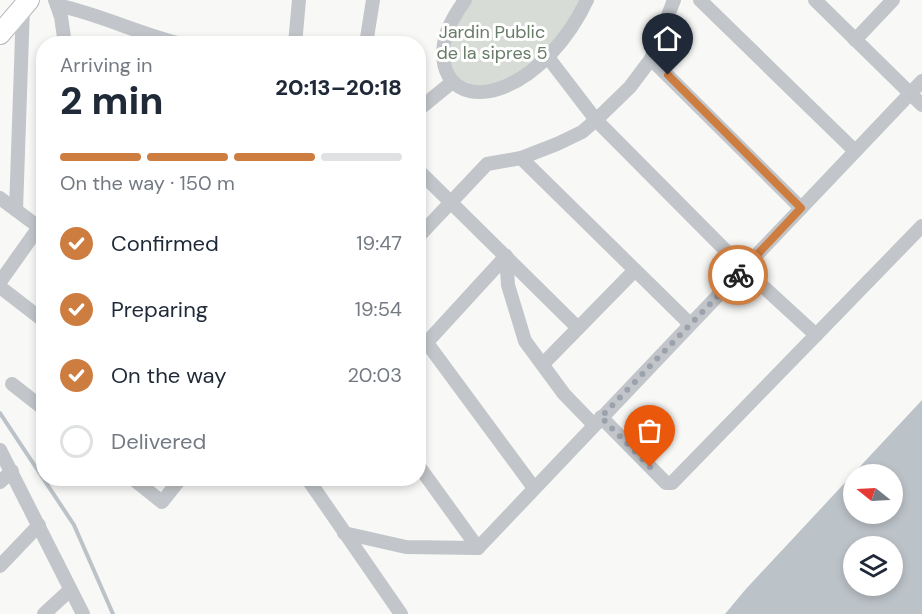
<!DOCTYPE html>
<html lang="en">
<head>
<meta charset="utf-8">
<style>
	body { margin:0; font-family:"DM Sans",sans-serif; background:#f2f2f3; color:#1f2937; height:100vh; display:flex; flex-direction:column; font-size:22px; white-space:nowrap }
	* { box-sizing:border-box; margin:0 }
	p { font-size:20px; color:#747a83 }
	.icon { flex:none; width:33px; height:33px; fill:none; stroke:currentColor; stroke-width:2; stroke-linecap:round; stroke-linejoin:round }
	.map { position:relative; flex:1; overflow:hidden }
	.drawer { position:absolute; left:36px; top:36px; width:390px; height:450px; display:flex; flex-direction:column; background:#fff; border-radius:24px; box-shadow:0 3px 9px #0003 }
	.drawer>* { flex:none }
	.needle { width:39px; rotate:288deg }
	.fabs { position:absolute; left:843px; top:464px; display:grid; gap:12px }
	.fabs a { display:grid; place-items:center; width:60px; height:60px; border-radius:50%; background:#fff; box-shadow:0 3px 9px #0003; font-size:30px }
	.pin { position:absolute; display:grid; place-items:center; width:51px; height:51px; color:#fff; margin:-62px -26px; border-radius:50% 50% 50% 0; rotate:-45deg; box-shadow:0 0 6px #0007 }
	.pin .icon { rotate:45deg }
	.courier { position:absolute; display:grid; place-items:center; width:60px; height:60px; margin:-30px; border:4px solid #ce7d41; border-radius:50%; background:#fff; color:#222; box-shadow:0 2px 8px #0007 }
	.headline em { font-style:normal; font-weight:800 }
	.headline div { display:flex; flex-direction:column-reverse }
	.headline { display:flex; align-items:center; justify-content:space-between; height:102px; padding:0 24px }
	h1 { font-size:39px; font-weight:800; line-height:45px }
	.bar { display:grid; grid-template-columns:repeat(4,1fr); gap:9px 6px; align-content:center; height:72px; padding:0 24px }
	.bar i { height:8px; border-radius:4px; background:#e0e1e3 }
	.bar .selected { background:#ce7d41 }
	.bar p { grid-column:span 4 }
	ol { padding:0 24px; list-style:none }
	li { display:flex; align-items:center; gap:18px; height:66px }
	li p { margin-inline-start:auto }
	li .icon { padding:6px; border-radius:50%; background:#ce7d41; color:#fff; stroke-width:4 }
	li:last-child { color:#747a83 }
	li i { width:33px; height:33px; border:3px solid #e0e1e3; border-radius:50% }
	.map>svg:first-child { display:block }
	.green { fill:#d7ddd6 }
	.water { fill:#bcc3c8; fill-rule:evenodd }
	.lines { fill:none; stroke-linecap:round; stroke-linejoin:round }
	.stream { stroke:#bcc3c8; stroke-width:4 }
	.secondary-casing { stroke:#b5b8bd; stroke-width:22 }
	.street { stroke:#c2c5c9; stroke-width:14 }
	.secondary { stroke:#fff; stroke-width:20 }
	.done { stroke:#9ca2ab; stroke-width:6; stroke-dasharray:0 10.8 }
	.route { stroke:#ce7d41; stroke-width:8 }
	.labels { text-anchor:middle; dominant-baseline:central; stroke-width:6; stroke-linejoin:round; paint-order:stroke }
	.park-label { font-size:18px; fill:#697b69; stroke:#fff }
</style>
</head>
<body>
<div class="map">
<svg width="922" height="614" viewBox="0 0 922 614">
	<rect width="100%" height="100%" fill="#f8f8f6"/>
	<!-- green -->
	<polygon class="green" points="463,0 589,0 579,23 517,81 478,90 451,82 444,53"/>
	<!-- water -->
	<path class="water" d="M922 400V614H725L745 590ZM854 474H892V513H854ZM854 546H892V585H854Z"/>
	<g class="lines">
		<!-- stream -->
		<polyline class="stream" points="0,413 74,525 113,614"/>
		<!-- secondary casing -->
		<g class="secondary-casing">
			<polyline id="secondary" points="0,34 29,0"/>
		</g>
		<!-- street -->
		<g class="street">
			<polyline points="55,0 61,17 65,44"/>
			<path d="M465 0C458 10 451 20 447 32 434 71 455 102 498 89 538 76 570 36 587 0"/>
			<polyline points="700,0 855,151"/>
			<polyline points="815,0 922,105"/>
			<path d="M57 5C99 14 139 34 181 44"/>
			<polyline points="855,40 893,0"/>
			<polyline points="295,44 299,0"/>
			<polyline points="366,44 373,0"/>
			<polyline points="547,56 596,120 743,268 816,335 922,226"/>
			<polyline points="651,59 801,208"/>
			<polyline points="418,110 451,83"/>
			<polyline points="521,158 690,324"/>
			<polyline points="418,170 578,328"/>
			<polyline points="0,198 44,231"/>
			<polyline points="16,210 23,7"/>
			<polyline points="418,237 487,164 521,158 557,144 582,132 596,120 630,87 651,59 674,0"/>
			<polyline points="506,256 508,285 525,341 564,394 594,425"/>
			<polyline points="0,282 39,227"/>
			<polyline points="0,287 44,321"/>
			<polyline points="427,343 534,488"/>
			<polyline points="418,352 506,256"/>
			<polyline points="544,363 635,270"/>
			<polyline points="12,384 44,409"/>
			<polyline points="601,417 666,483 672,483 816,335"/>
			<polyline points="0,450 83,614"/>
			<polyline points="418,465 478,548"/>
			<polyline points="132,478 162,502 181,478"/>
			<polyline points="307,478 401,614"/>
			<polyline points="0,482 12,471"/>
			<polyline points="344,533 406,547 478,548 922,81"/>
			<polyline points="0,566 39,525"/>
			<polyline points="44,614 70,590"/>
		</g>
		<!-- secondary -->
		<use href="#secondary" class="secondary"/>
	</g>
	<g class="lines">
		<!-- done -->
		<polyline class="done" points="650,467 601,417 738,275"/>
		<!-- route -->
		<polyline class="route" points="668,75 801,208 738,275"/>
	</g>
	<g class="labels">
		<!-- park labels -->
		<g class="park-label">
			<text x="492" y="32">Jardin Public<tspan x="492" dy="21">de la sipres 5</tspan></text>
		</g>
	</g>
</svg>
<div class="fabs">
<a><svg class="needle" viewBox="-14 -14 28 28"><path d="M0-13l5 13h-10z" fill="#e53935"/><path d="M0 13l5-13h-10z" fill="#747a83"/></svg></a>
<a><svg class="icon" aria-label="layers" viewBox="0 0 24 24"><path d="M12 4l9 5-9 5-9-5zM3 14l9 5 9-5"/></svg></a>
</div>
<div class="pin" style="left:650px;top:467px;background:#ea580c"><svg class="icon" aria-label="bag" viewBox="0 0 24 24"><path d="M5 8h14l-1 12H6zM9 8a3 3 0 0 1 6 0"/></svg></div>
<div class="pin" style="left:668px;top:75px;background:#1f2937"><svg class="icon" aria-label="home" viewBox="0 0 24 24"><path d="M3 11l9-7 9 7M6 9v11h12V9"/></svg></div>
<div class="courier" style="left:738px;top:275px"><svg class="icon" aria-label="bike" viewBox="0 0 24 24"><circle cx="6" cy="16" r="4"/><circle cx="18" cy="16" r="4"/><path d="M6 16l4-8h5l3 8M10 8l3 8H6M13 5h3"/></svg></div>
<section class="drawer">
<div class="headline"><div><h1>2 min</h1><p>Arriving in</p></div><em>20:13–20:18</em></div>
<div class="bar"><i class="selected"></i><i class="selected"></i><i class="selected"></i><i></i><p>On the way · 150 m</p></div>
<ol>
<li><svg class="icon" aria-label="check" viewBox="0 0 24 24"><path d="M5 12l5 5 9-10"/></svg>Confirmed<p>19:47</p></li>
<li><svg class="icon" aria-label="check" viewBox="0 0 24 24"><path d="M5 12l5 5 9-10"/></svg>Preparing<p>19:54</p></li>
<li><svg class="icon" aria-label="check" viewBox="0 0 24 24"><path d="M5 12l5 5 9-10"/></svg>On the way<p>20:03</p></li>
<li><i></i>Delivered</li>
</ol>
</section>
</div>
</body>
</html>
